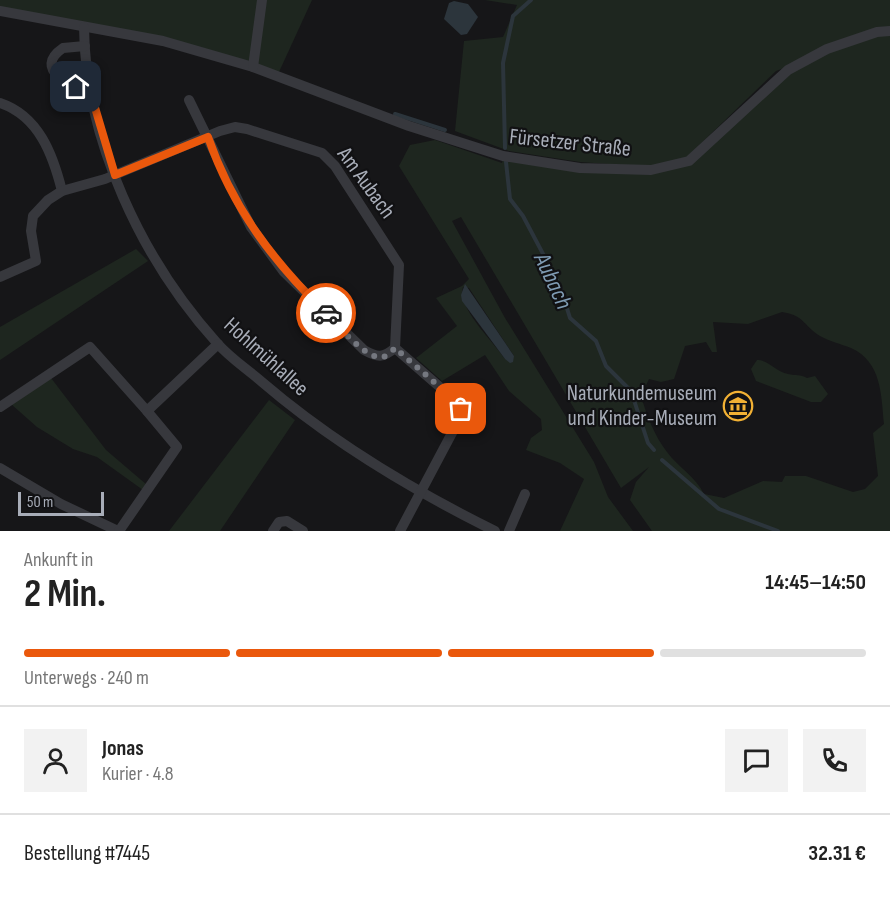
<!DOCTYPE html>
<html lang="de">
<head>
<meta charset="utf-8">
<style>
	body { margin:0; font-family:"Sofia Sans Condensed",sans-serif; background:#f2f2f2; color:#222; height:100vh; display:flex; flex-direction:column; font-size:22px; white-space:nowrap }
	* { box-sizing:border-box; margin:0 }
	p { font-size:20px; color:#767676 }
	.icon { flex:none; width:33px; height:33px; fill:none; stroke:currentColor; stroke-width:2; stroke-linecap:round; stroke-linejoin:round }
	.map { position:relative; height:531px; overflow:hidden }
	.sheet { display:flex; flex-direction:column; background:#fff; flex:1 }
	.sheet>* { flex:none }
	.scale { position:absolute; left:18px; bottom:15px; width:86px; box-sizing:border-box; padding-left:6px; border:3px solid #a8adb8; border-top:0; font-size:16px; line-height:21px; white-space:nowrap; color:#a8adb8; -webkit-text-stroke:4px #111113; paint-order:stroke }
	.pin { position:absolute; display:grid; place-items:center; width:51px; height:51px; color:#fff; margin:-26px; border-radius:12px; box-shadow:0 3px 9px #0006 }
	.courier { position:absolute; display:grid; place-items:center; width:60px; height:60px; margin:-30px; border:4px solid #ea580c; border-radius:50%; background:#fff; color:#222; box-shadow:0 2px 8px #0007 }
	.head em { font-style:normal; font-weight:700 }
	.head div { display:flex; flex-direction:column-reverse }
	.head { display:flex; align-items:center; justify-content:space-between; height:102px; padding:0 24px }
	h1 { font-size:39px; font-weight:700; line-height:45px }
	.bar { display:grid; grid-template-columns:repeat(4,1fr); gap:9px 6px; align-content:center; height:72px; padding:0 24px }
	.bar i { height:8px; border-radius:4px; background:#e0e0e0 }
	.bar .on { background:#ea580c }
	.bar p { grid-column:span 4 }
	.line { display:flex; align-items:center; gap:15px; padding:0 24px; border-top:2px solid #e0e0e0 }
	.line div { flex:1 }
	.round { display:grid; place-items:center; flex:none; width:63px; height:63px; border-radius:0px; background:#f2f2f2 }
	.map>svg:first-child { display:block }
	.green { fill:#1e261f; fill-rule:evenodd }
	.water { fill:#2c353c }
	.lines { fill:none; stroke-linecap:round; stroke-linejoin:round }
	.stream { stroke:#2c353c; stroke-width:4 }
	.street { stroke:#37383d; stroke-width:10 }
	.done { stroke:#757880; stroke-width:6; stroke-dasharray:0 10.8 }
	.route { stroke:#ea580c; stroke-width:8 }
	.labels { text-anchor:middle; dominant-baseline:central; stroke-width:4.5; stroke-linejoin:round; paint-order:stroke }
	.street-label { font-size:22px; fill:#a8adb8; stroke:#111113 }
	.poi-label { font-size:22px; fill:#a8adb8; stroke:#111113; text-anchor:end }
	.water-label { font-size:24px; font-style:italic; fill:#7f9bb3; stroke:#111113 }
</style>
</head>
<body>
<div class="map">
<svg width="890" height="531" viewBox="0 0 890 531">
	<rect width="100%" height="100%" fill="#161618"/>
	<!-- green -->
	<g class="green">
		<polygon points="0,0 312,0 279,72 0,9"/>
		<polygon points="485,0 890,0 890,28 776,71 687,157 651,167 580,162 509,151 455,131 464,41 503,37 517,5"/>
		<path d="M890 31V531H652L630 500 636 482 649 467 621 488 461 217 452 221 505 318 594 462 608 497 633 531H560L584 479 560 463 526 450 531 438 542 430 541 419 509 391 485 355 442 381 416 358 457 326 436 298 462 286 469 279 399 166 410 145 435 140 502 163 503 156 651 170 689 161 788 70 827 49ZM463 287 469 288 514 356 505 359C493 341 457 308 463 287ZM782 312C804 315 803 325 820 336 829 341 841 344 851 348 882 362 881 395 884 424L873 433 878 476 865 489 853 492 806 476H785L782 482 763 481 724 498 704 494C696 477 678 467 667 452 654 435 647 416 641 396L649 379 661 382 674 379 685 346 706 342 712 352H717L713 322 748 324Z"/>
		<polygon points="136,249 148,261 0,360 0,327"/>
		<path d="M757 360C769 360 776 372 788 374 796 376 800 374 807 378L815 376 828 394 821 402H811L756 381 751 369Z"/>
		<polygon points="51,378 106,450 147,485 143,490 97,457 73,449 37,427 11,404"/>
		<polygon points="269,400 295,420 220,531 169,531"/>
	</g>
	<!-- water -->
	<g class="water">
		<polygon points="454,1 468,4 478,17 467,34 461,35 444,19 449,3"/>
		<polygon points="465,284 514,356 513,362 510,363 505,359 462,301 461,295"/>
	</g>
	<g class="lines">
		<!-- stream -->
		<g class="stream">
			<polyline points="395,114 445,130"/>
			<polyline points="505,148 503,63 513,16 531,0"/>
			<polyline points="506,162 510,199 523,216 560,286 570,318 596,341 606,366 631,391 648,443 654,450"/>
			<polyline points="662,460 719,509 778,531"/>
		</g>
		<!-- street -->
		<g class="street">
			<polyline points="0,11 163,41 253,67 409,126 503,156 580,168 651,170 689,161 788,70 827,49 877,32 890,31"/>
			<path d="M84 27C85 140 142 260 217 343 230 358 247 369 262 382 332 442 412 490 495 531"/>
			<path d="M85 46 63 48C31 70 74 87 91 94"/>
			<polyline points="253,67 262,0"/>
			<path d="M189 100 251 227 284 272 364 350C378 358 383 358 395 348"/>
			<path d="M0 103C39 116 53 155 62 191"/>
			<polyline points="0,277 36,261 31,231 33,216 48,200 62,191 105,179 220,131 235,127 247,129 322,153 335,166 399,265 395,348 457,402 461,416 400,531"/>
			<polyline points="0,407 90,347 147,411"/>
			<polyline points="0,468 61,504 118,531"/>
			<polyline points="119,531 177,447 147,411 218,344"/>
			<polyline points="273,531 279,522 287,521 303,531"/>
			<polyline points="509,531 525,494"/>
		</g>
	</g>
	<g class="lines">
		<!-- done -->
		<path class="done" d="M326 313C337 324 367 361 383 357 388 356 392 351 395 348L457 402 461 409"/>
		<!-- route -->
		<path class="route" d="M76 87 91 94 115 175 208 137C233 209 273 261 326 313"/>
	</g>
	<!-- icons -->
	<defs>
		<g id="museum-ring" transform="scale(1.5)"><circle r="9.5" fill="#111113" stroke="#f2b134" stroke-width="1.5"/><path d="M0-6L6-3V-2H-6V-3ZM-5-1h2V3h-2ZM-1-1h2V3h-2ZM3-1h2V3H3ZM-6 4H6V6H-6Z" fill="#f2b134"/></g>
	</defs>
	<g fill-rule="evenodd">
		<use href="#museum-ring" x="738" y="406"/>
	</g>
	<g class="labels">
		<!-- street labels -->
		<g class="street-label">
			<text transform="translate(570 143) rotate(6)">Fürsetzer Straße</text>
			<text transform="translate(366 183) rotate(54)">Am Aubach</text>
			<text transform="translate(266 357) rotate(42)">Hohlmühlallee</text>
		</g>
		<!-- poi labels -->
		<g class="poi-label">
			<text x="717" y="393">Naturkundemuseum<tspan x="717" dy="25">und Kinder-Museum</tspan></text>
		</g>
		<!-- water labels -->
		<g class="water-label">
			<text transform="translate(553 281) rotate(65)">Aubach</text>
		</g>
	</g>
</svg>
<div class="scale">50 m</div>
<div class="pin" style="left:461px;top:409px;background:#ea580c"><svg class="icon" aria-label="bag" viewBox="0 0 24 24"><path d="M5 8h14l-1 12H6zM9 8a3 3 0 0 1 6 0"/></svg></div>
<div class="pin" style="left:76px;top:87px;background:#1f2937"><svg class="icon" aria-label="home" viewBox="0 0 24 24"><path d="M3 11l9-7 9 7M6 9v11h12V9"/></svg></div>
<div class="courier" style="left:326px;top:313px"><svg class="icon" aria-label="car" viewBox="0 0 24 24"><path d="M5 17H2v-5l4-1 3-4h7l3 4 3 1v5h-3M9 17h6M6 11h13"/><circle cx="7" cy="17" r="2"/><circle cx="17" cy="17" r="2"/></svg></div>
</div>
<section class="sheet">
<div class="head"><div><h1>2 Min.</h1><p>Ankunft in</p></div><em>14:45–14:50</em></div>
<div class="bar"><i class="on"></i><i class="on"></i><i class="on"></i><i></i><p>Unterwegs · 240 m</p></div>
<div class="line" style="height:108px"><a class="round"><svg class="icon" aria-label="person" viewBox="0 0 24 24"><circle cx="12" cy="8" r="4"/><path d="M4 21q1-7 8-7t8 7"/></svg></a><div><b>Jonas</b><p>Kurier · 4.8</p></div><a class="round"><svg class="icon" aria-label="chat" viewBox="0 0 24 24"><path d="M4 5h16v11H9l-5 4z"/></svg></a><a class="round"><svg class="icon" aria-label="phone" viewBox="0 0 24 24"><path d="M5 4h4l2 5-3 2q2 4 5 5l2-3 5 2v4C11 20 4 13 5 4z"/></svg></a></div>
<div class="line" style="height:78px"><div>Bestellung #7445</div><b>32.31 €</b></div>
</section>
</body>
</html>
